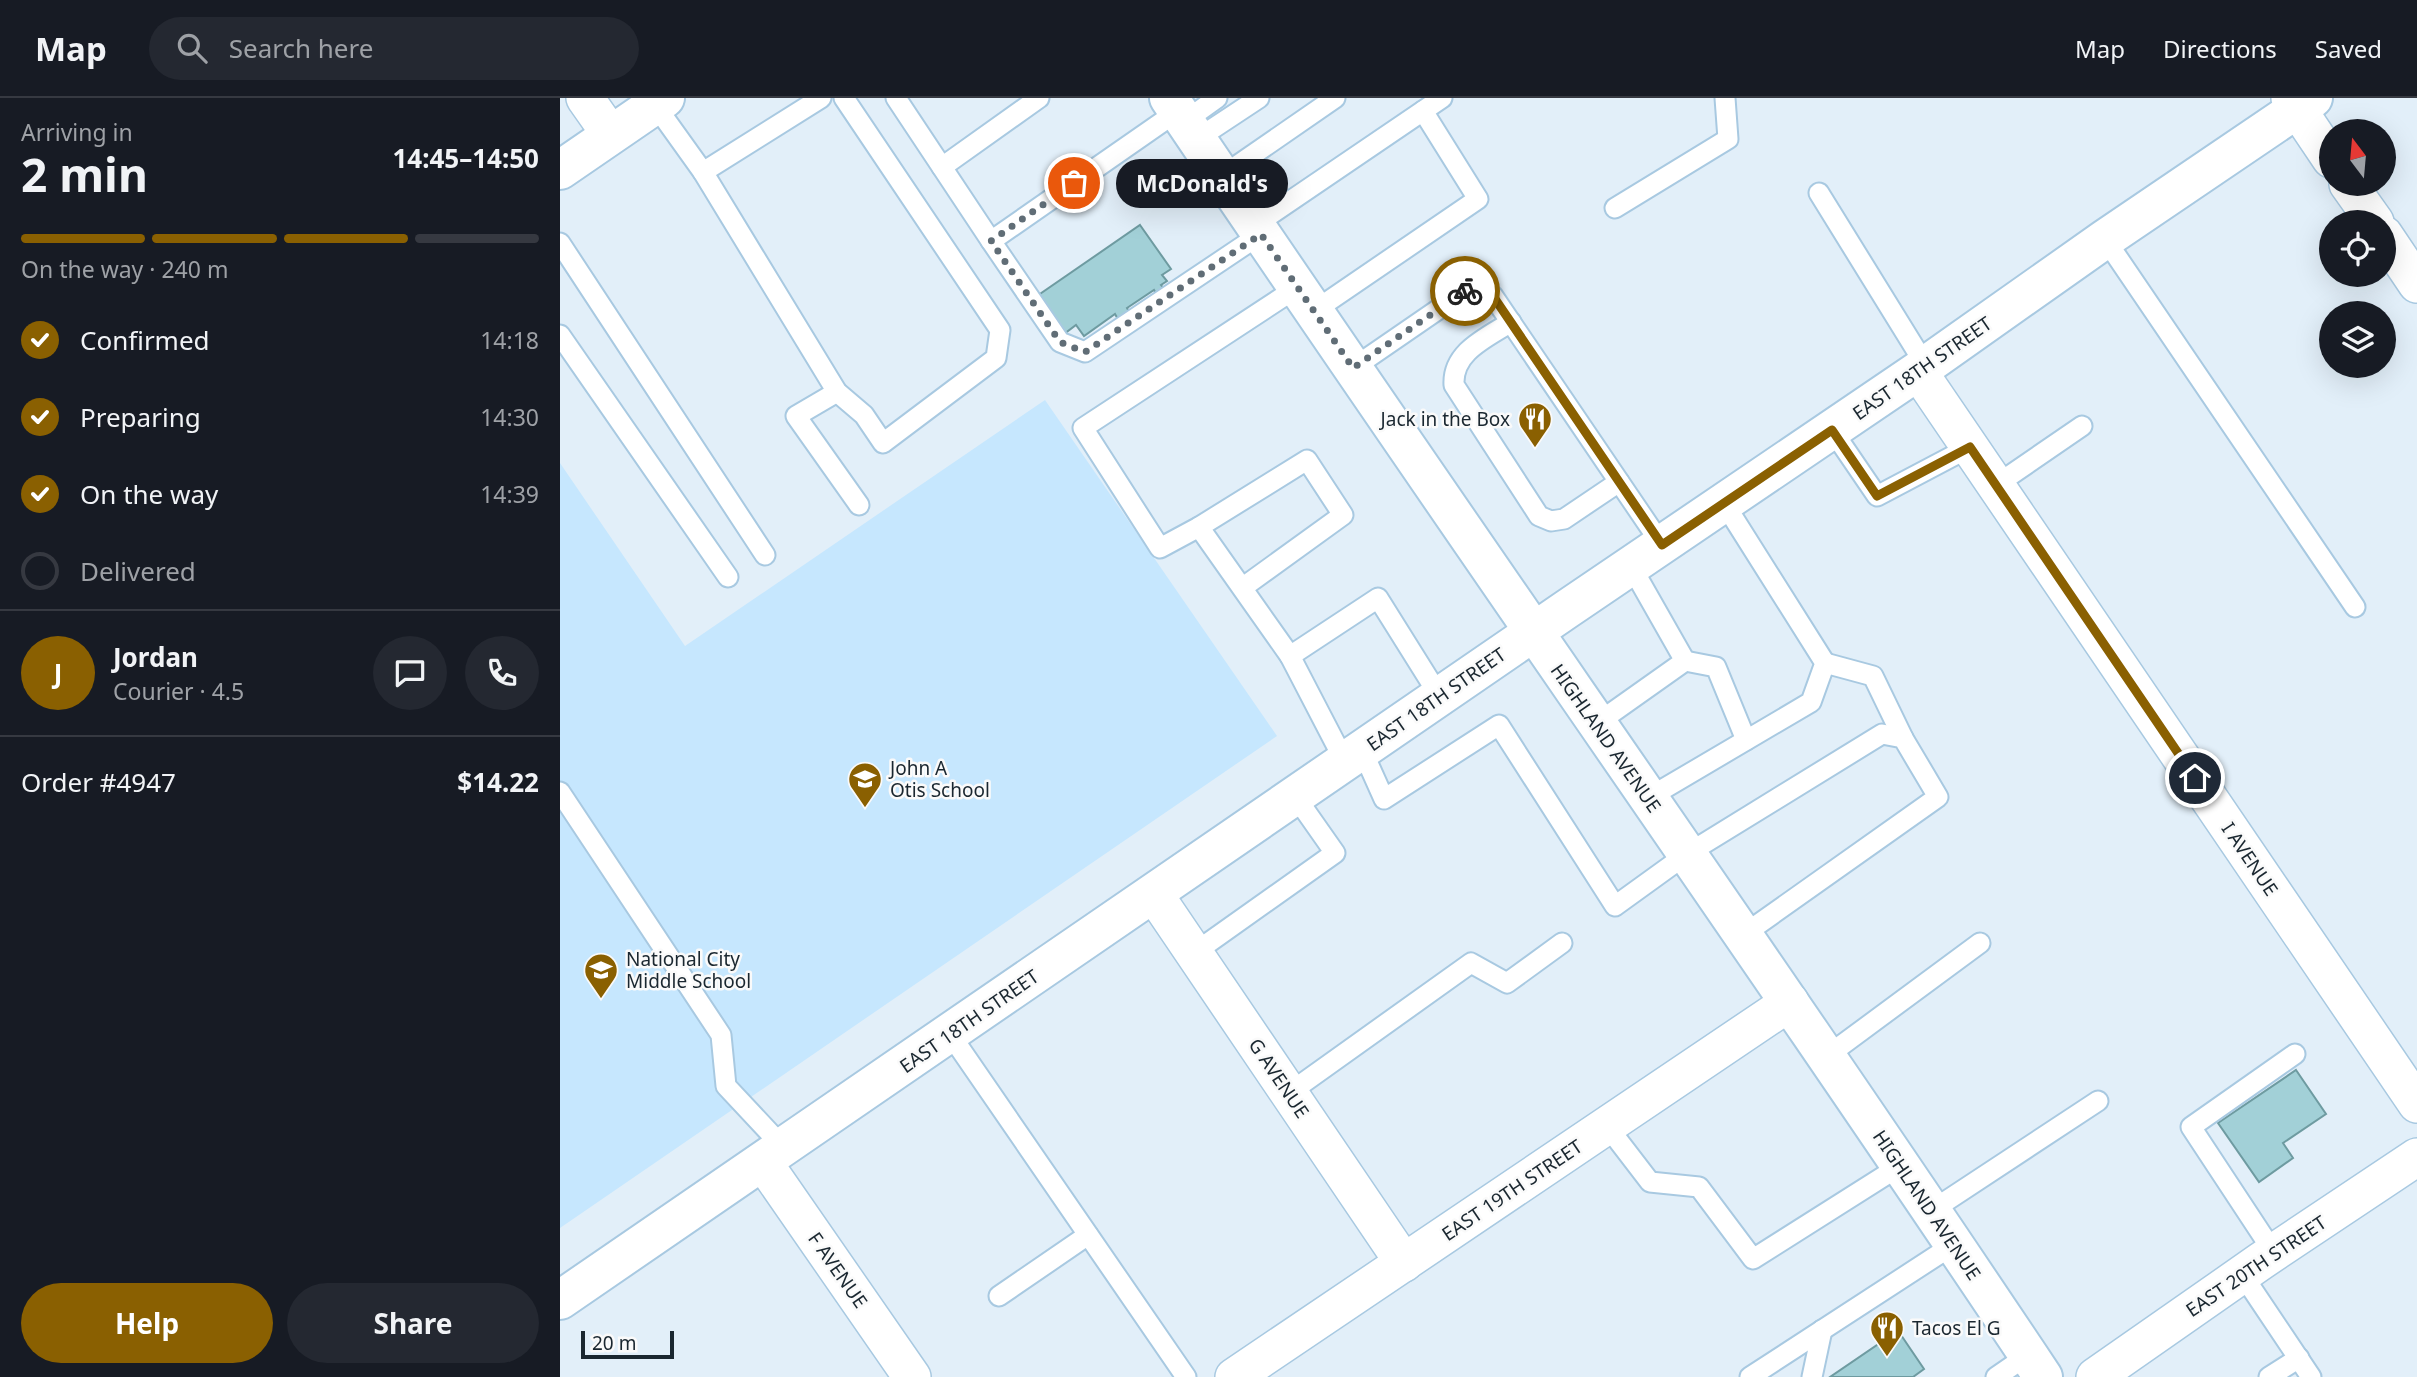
<!DOCTYPE html>
<html lang="en">
<head>
<meta charset="utf-8">
<style>
	body { margin:0; font-family:"Noto Sans",sans-serif; background:#242831; color:#f1f3f6; height:100vh; display:flex; flex-direction:column; font-size:26px; white-space:nowrap }
	* { box-sizing:border-box; margin:0 }
	p { font-size:23px; color:#9ea1a6 }
	.icon { flex:none; width:38px; height:38px; fill:none; stroke:currentColor; stroke-width:2; stroke-linecap:round; stroke-linejoin:round }
	.map { position:relative; flex:1; overflow:hidden }
	.side { display:flex; flex-direction:column; background:#171b24; width:560px }
	.side>* { flex:none }
	.needle { width:46px; rotate:344deg }
	.tools { position:absolute; left:1759px; top:21px; display:grid; gap:14px }
	.tools a { display:grid; place-items:center; width:77px; height:77px; border-radius:50%; background:#171b24; box-shadow:0 7px 28px #0002; font-size:35px }
	.scale { position:absolute; left:21px; bottom:18px; width:93px; box-sizing:border-box; padding-left:7px; border:4px solid #1a2730; border-top:0; font-size:19px; line-height:24px; white-space:nowrap; color:#1a2730; -webkit-text-stroke:5px #fafafa; paint-order:stroke }
	.pin { position:absolute; display:grid; place-items:center; width:60px; height:60px; color:#fff; margin:-30px; border:4px solid #fff; border-radius:50%; box-shadow:0 2px 7px #0007 }
	.courier { position:absolute; display:grid; place-items:center; width:70px; height:70px; margin:-35px; border:5px solid #8a6001; border-radius:50%; background:#fff; color:#222; box-shadow:0 2px 9px #0007 }
	.bubble { position:absolute; height:49px; border-radius:24px; background:#171b24; box-shadow:0 7px 28px #0002; font-size:23px; font-weight:700; line-height:49px; text-align:center }
	.overview em { font-style:normal; font-weight:700 }
	.overview div { display:flex; flex-direction:column-reverse }
	.overview { display:flex; align-items:center; justify-content:space-between; height:119px; padding:0 21px }
	h1 { font-size:46px; font-weight:700; line-height:52px }
	.bar { display:grid; grid-template-columns:repeat(4,1fr); gap:10px 7px; align-content:center; height:84px; padding:0 21px }
	.bar i { height:9px; border-radius:5px; background:#363941 }
	.bar .current { background:#8a6001 }
	.bar p { grid-column:span 4 }
	.line { display:flex; align-items:center; gap:18px; padding:0 21px; border-top:2px solid #363941 }
	.line div { flex:1 }
	.round { display:grid; place-items:center; flex:none; width:74px; height:74px; border-radius:37px; background:#242831 }
	ol { padding:0 21px; list-style:none }
	li { display:flex; align-items:center; gap:21px; height:77px }
	li p { margin-inline-start:auto }
	li .icon { padding:7px; border-radius:50%; background:#8a6001; color:#fff; stroke-width:4 }
	li:last-child { color:#9ea1a6 }
	li i { width:38px; height:38px; border:4px solid #363941; border-radius:50% }
	.cta { display:flex; gap:14px; margin-top:auto; padding:14px 21px }
	.cta a { flex:1; height:80px; border-radius:42px; background:#8a6001; color:#fff; font-size:28px; font-weight:700; line-height:80px; text-align:center }
	.cta a+a { background:#242831; color:#f1f3f6 }
	header { display:flex; align-items:center; gap:42px; box-sizing:border-box; height:98px; padding:0 35px; background:#171b24; border-bottom:2px solid #363941 }
	header strong { font-size:33px }
	nav { display:flex; gap:38px; margin-inline-start:auto; font-size:24px }
	.search { width:490px; height:63px; background:#242831; display:flex; align-items:center; gap:18px; box-sizing:border-box; padding:0 24px; border-radius:38px; color:#9ea1a6; font-size:26px }
	main { display:flex; flex:1; min-height:0 }
	.map>svg:first-child { display:block }
	.built { fill:#c6e7fe }
	.building { fill:#a2d0d7; stroke:#6e9ba1; stroke-width:2 }
	.lines { fill:none; stroke-linecap:round; stroke-linejoin:round }
	.service-casing { stroke:#a8c9e1; stroke-width:23 }
	.minor-casing { stroke:#a8c9e1; stroke-width:40 }
	.tertiary-casing { stroke:#a8c9e1; stroke-width:42 }
	.secondary-casing { stroke:#a8c9e1; stroke-width:42 }
	.primary-casing { stroke:#a8c9e1; stroke-width:42 }
	.service { stroke:#fff; stroke-width:19 }
	.minor { stroke:#fff; stroke-width:37 }
	.tertiary { stroke:#fff; stroke-width:38 }
	.secondary { stroke:#fff; stroke-width:38 }
	.primary { stroke:#fff; stroke-width:38 }
	.done { stroke:#606d76; stroke-width:7; stroke-dasharray:0 12.6 }
	.route { stroke:#8a6001; stroke-width:9 }
	.labels { text-anchor:middle; dominant-baseline:central; stroke-width:5; stroke-linejoin:round; paint-order:stroke }
	.street-label { font-size:19px; fill:#1a2730; stroke:#fafafa }
	.poi-label { font-size:19px; fill:#1a2730; stroke:#fafafa; text-anchor:start }
</style>
</head>
<body>
<header>
<strong>Map</strong>
<div class="search"><svg class="icon" aria-label="search" viewBox="0 0 24 24"><circle cx="10" cy="10" r="6"/><path d="M15 15l6 6"/></svg>Search here</div>
<nav><a>Map</a><a>Directions</a><a>Saved</a></nav>
</header>
<main>
<section class="side">
<div class="overview"><div><h1>2 min</h1><p>Arriving in</p></div><em>14:45–14:50</em></div>
<div class="bar"><i class="current"></i><i class="current"></i><i class="current"></i><i></i><p>On the way · 240 m</p></div>
<ol>
<li><svg class="icon" aria-label="check" viewBox="0 0 24 24"><path d="M5 12l5 5 9-10"/></svg>Confirmed<p>14:18</p></li>
<li><svg class="icon" aria-label="check" viewBox="0 0 24 24"><path d="M5 12l5 5 9-10"/></svg>Preparing<p>14:30</p></li>
<li><svg class="icon" aria-label="check" viewBox="0 0 24 24"><path d="M5 12l5 5 9-10"/></svg>On the way<p>14:39</p></li>
<li><i></i>Delivered</li>
</ol>
<div class="line" style="height:126px"><b class="round" style="background:#8a6001;color:#fff">J</b><div><b>Jordan</b><p>Courier · 4.5</p></div><a class="round"><svg class="icon" aria-label="chat" viewBox="0 0 24 24"><path d="M4 5h16v11H9l-5 4z"/></svg></a><a class="round"><svg class="icon" aria-label="phone" viewBox="0 0 24 24"><path d="M5 4h4l2 5-3 2q2 4 5 5l2-3 5 2v4C11 20 4 13 5 4z"/></svg></a></div>
<div class="line" style="height:91px"><div>Order #4947</div><b>$14.22</b></div>
<div class="cta"><a>Help</a><a>Share</a></div>
</section>
<div class="map">
<svg width="1857" height="1279" viewBox="0 0 1857 1279">
	<rect width="100%" height="100%" fill="#e2eff9"/>
	<!-- built -->
	<polygon class="built" points="485,302 717,638 0,1130 0,365 125,548"/>
	<!-- building -->
	<g class="building">
		<polygon points="580,127 611,171 602,177 607,183 601,187 605,192 597,197 594,192 567,210 570,215 559,223 555,216 524,238 516,227 504,236 477,198"/>
		<polygon points="1736,972 1766,1016 1723,1045 1733,1060 1699,1084 1658,1025"/>
		<polygon points="1341,1237 1364,1271 1353,1279 1270,1279 1320,1245 1323,1250"/>
	</g>
	<g class="lines">
		<!-- service casing -->
		<g class="service-casing">
			<g id="service">
				<polyline points="336,0 431,143 618,13"/>
				<polyline points="95,7 143,74 261,0"/>
				<polyline points="625,23 657,0"/>
				<polyline points="637,41 699,0"/>
				<polyline points="382,69 479,0"/>
				<polyline points="143,74 277,294 304,317 323,345 436,260 440,232 284,0"/>
				<polyline points="662,78 775,0"/>
				<polyline points="1259,95 1366,268"/>
				<polyline points="1055,110 1168,41 1165,0"/>
				<polyline points="695,127 882,0"/>
				<polyline points="1545,141 1795,509"/>
				<polyline points="431,143 500,244 525,254 701,136"/>
				<polyline points="0,145 205,457"/>
				<polyline points="754,213 918,101 863,13"/>
				<path d="M951 224C926 240 892 254 894 287L979 418 991 423 1004 421 1059 384"/>
				<polyline points="0,237 168,479"/>
				<polyline points="793,270 905,193 933,198 1102,447"/>
				<polyline points="277,294 236,318 299,407"/>
				<polyline points="1272,332 1317,398 1410,349"/>
				<polyline points="1436,387 1522,328"/>
				<polyline points="639,429 600,450 523,330 738,189"/>
				<polyline points="682,490 783,417 747,362 639,429 730,558 818,500 880,599"/>
				<polyline points="730,558 785,664"/>
				<polyline points="1125,563 1156,569 1186,642"/>
				<polyline points="1265,565 1313,578 1343,640"/>
				<polyline points="1036,626 1125,563 1071,468"/>
				<polyline points="802,652 824,701 939,627 1055,808 1127,756 1322,636 1343,640 1378,699 1183,837"/>
				<polyline points="0,694 161,937 166,988 224,1050"/>
				<polyline points="1088,700 1251,604 1265,565 1164,405"/>
				<polyline points="634,855 775,755 735,698"/>
				<polyline points="390,936 626,1279"/>
				<polyline points="1267,958 1420,845"/>
				<polyline points="729,995 911,865 947,885 1002,845"/>
				<polyline points="1047,1028 1090,1084 1139,1089 1193,1161 1340,1068"/>
				<polyline points="1371,1113 1538,1003"/>
				<polyline points="1714,1155 1631,1029 1735,956"/>
				<polyline points="1682,1176 1751,1279"/>
				<polyline points="439,1198 528,1137"/>
				<polyline points="1190,1279 1393,1147"/>
				<polyline points="1252,1279 1262,1232"/>
				<polyline points="1436,1279 1468,1257"/>
				<polyline points="1709,1279 1739,1260"/>
			</g>
		</g>
		<!-- minor casing -->
		<g class="minor-casing">
			<g id="minor">
				<polyline points="25,0 51,37"/>
				<polyline points="1730,0 1771,61"/>
				<polyline points="1788,86 1815,124"/>
				<polyline points="1824,137 1857,186"/>
				<polyline points="1358,273 1857,1006"/>
				<polyline points="594,796 844,1165"/>
				<polyline points="203,1064 352,1279"/>
				<polyline points="674,1279 1230,904"/>
				<polyline points="1535,1279 1701,1163 1857,1059"/>
			</g>
		</g>
		<!-- tertiary casing -->
		<g class="tertiary-casing">
			<polyline id="tertiary" points="0,72 105,0"/>
		</g>
		<!-- secondary casing -->
		<g class="secondary-casing">
			<polyline id="secondary" points="0,1202 1007,511 1358,273 1545,141 1753,0"/>
		</g>
		<!-- primary casing -->
		<g class="primary-casing">
			<path id="primary" d="M609 0C897 428 1196 849 1483 1279"/>
		</g>
		<!-- service -->
		<use href="#service" class="service"/>
		<!-- minor -->
		<use href="#minor" class="minor"/>
		<!-- tertiary -->
		<use href="#tertiary" class="tertiary"/>
		<!-- secondary -->
		<use href="#secondary" class="secondary"/>
		<!-- primary -->
		<use href="#primary" class="primary"/>
	</g>
	<g class="lines">
		<!-- done -->
		<polyline class="done" points="514,85 431,143 500,244 525,254 701,136 793,270 905,193"/>
		<!-- route -->
		<polyline class="route" points="905,193 933,198 1102,447 1272,332 1317,398 1410,349 1635,680"/>
	</g>
	<!-- icons -->
	<defs>
		<g id="restaurant-pin" transform="scale(1.75)"><path d="M0 17L-7.5 6A9.5 9.5 0 1 1 7.5 6Z" fill="#8a6001" stroke="#fafafa"/><path d="M-5-6h1v4h1v-4h1v4h1v-4h1v5L-1.5 .5V6h-2V.5L-5-1ZM5-6V6H3V1.5H1.5Q1.5-4 5-6Z" fill="#fff"/></g>
		<g id="school-pin" transform="scale(1.75)"><path d="M0 17L-7.5 6A9.5 9.5 0 1 1 7.5 6Z" fill="#8a6001" stroke="#fafafa"/><path d="M0-5L7-2L0 1L-7-2ZM-4 1L0 2.5L4 1V4Q0 6-4 4Z" fill="#fff"/></g>
	</defs>
	<g fill-rule="evenodd">
		<use href="#restaurant-pin" x="975" y="321"/>
		<use href="#school-pin" x="305" y="681"/>
		<use href="#school-pin" x="41" y="872"/>
		<use href="#restaurant-pin" x="1327" y="1230"/>
	</g>
	<g class="labels">
		<!-- street labels -->
		<g class="street-label">
			<text transform="translate(1362 270) rotate(-35)">EAST 18TH STREET</text>
			<text transform="translate(876 601) rotate(-35)">EAST 18TH STREET</text>
			<text transform="translate(1046 640) rotate(55)">HIGHLAND AVENUE</text>
			<text transform="translate(1690 761) rotate(56)">I AVENUE</text>
			<text transform="translate(409 923) rotate(-35)">EAST 18TH STREET</text>
			<text transform="translate(719 980) rotate(56)">G AVENUE</text>
			<text transform="translate(952 1092) rotate(-34)">EAST 19TH STREET</text>
			<text transform="translate(1367 1107) rotate(56)">HIGHLAND AVENUE</text>
			<text transform="translate(1696 1168) rotate(-34)">EAST 20TH STREET</text>
			<text transform="translate(278 1172) rotate(55)">F AVENUE</text>
		</g>
		<!-- poi labels -->
		<g class="poi-label">
			<text x="950" y="321" text-anchor="end">Jack in the Box</text>
			<text x="330" y="670">John A<tspan x="330" dy="22">Otis School</tspan></text>
			<text x="66" y="861">National City<tspan x="66" dy="22">Middle School</tspan></text>
			<text x="1352" y="1230">Tacos El G</text>
		</g>
	</g>
</svg>
<div class="tools">
<a><svg class="needle" viewBox="-14 -14 28 28"><path d="M0-13l5 13h-10z" fill="#e53935"/><path d="M0 13l5-13h-10z" fill="#9ea1a6"/></svg></a>
<a><svg class="icon" aria-label="locate" viewBox="0 0 24 24"><circle cx="12" cy="12" r="6"/><path d="M12 2v4M12 18v4M2 12h4M18 12h4"/></svg></a>
<a><svg class="icon" aria-label="layers" viewBox="0 0 24 24"><path d="M12 4l9 5-9 5-9-5zM3 14l9 5 9-5"/></svg></a>
</div>
<div class="scale">20 m</div>
<div class="pin" style="left:514px;top:85px;background:#ea580c"><svg class="icon" aria-label="bag" viewBox="0 0 24 24"><path d="M5 8h14l-1 12H6zM9 8a3 3 0 0 1 6 0"/></svg></div>
<div class="pin" style="left:1635px;top:680px;background:#1f2937"><svg class="icon" aria-label="home" viewBox="0 0 24 24"><path d="M3 11l9-7 9 7M6 9v11h12V9"/></svg></div>
<div class="courier" style="left:905px;top:193px"><svg class="icon" aria-label="bike" viewBox="0 0 24 24"><circle cx="6" cy="16" r="4"/><circle cx="18" cy="16" r="4"/><path d="M6 16l4-8h5l3 8M10 8l3 8H6M13 5h3"/></svg></div>
<div class="bubble" style="left:556px;top:61px;width:172px">McDonald's</div>
</div>
</main>
</body>
</html>
